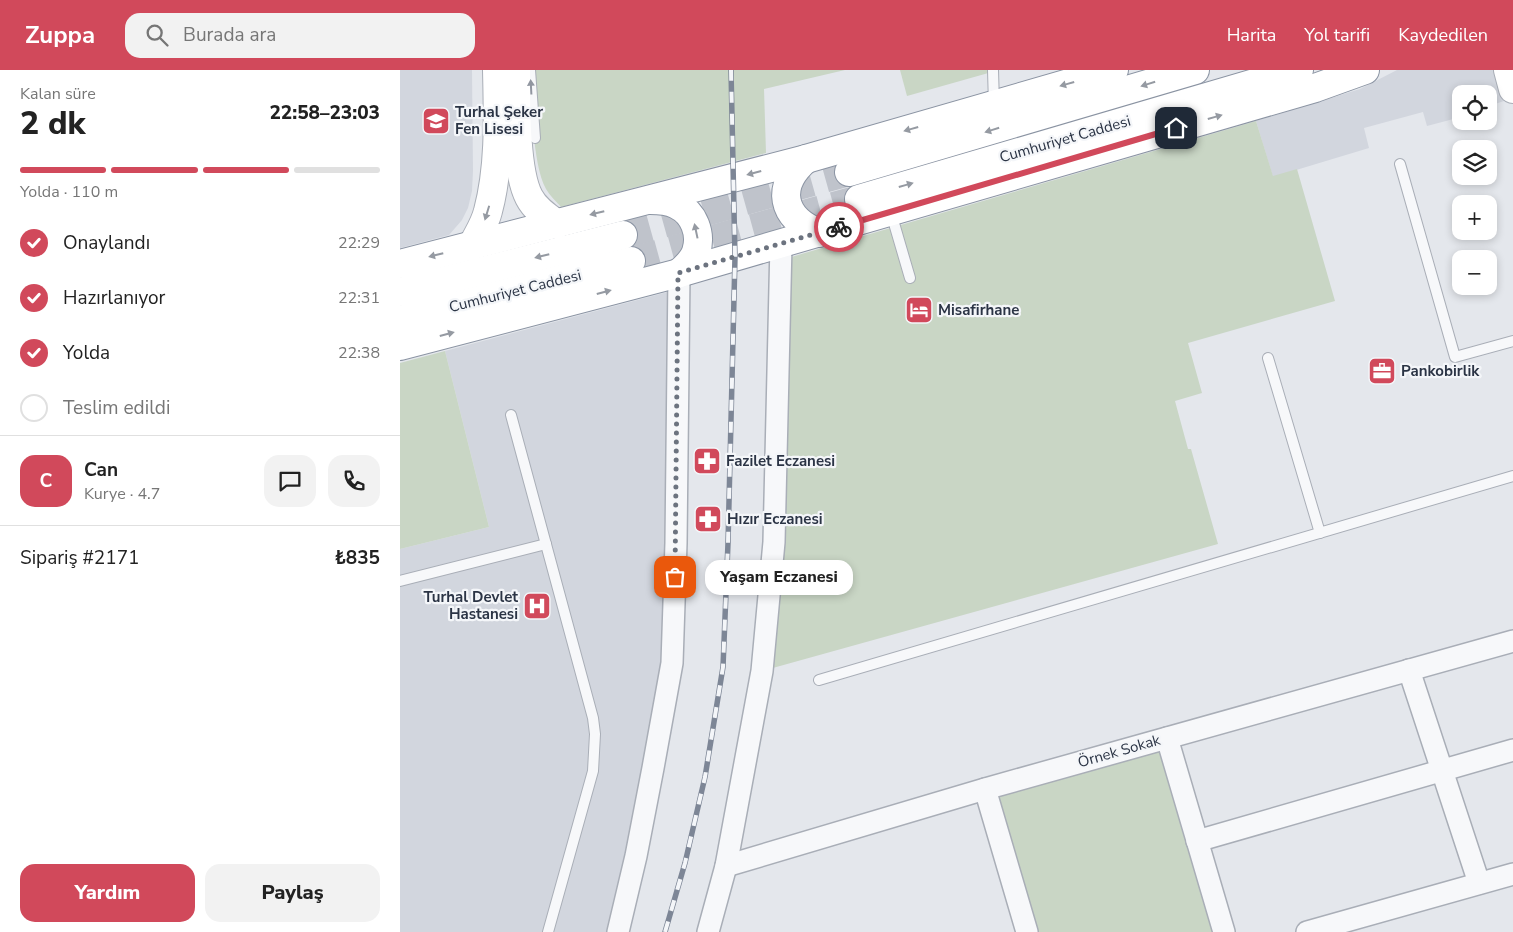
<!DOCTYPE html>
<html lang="tr">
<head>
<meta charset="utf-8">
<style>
	body { margin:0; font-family:"Nunito Sans",sans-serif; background:#f2f2f2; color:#222; height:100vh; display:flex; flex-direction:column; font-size:19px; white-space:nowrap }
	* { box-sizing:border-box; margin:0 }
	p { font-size:16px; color:#767676 }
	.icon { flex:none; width:28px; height:28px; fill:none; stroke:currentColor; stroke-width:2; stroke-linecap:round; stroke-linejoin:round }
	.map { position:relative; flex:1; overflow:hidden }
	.side { display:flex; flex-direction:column; background:#fff; width:400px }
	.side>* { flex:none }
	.tools { position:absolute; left:1052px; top:15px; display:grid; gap:10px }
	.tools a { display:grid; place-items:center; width:45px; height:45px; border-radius:10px; background:#fff; box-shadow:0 2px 8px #0003; font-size:25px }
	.pin { position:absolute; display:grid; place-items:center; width:42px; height:42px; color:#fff; margin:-21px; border-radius:10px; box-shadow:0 2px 8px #0006 }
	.courier { position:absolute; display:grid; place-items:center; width:50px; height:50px; margin:-25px; border:4px solid #d1495b; border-radius:50%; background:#fff; color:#222; box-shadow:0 1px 6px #0007 }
	.bubble { position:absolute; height:35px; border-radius:15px; background:#fff; box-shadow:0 2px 8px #0003; font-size:16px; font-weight:800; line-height:35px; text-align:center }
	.overview em { font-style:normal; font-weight:800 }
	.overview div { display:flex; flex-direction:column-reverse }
	.overview { display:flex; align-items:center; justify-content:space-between; height:85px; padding:0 20px }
	h1 { font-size:32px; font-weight:800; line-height:38px }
	.bar { display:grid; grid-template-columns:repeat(4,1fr); gap:8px 5px; align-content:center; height:60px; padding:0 20px }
	.bar i { height:6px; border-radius:4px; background:#e0e0e0 }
	.bar .active { background:#d1495b }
	.bar p { grid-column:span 4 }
	.line { display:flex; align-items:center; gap:12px; padding:0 20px; border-top:1px solid #e0e0e0 }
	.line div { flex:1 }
	.round { display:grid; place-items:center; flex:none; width:52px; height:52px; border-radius:15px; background:#f2f2f2 }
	ol { padding:0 20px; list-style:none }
	li { display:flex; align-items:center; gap:15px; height:55px }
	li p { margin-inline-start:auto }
	li .icon { padding:5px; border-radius:50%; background:#d1495b; color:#fff; stroke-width:4 }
	li:last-child { color:#767676 }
	li i { width:28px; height:28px; border:2px solid #e0e0e0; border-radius:50% }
	.primary-button { display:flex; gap:10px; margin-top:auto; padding:10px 20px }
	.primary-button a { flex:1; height:58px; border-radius:15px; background:#d1495b; color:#fff; font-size:20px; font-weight:800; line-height:58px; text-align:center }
	.primary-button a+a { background:#f2f2f2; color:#222 }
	header { display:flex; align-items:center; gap:30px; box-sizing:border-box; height:70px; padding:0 25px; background:#d1495b; color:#fff }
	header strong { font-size:24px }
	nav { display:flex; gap:28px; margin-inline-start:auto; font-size:18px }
	.search { width:350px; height:45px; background:#f2f2f2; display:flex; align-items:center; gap:12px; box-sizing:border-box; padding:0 18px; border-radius:15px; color:#767676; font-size:19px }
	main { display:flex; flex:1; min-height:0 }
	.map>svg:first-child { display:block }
	.built { fill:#d2d6de }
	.green { fill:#c9d6c5 }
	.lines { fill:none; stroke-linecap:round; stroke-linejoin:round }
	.highway-tunnel { stroke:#bfc3cb; stroke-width:28; stroke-dasharray:28 14; stroke-linecap:butt }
	.lane-casing { stroke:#a9aeb7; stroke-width:12 }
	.street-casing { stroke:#a9aeb7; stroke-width:24 }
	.secondary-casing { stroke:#a9aeb7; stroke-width:30 }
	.highway-casing { stroke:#8b94a3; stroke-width:30 }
	.lane { stroke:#f7f8fa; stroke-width:10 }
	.street { stroke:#f7f8fa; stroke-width:21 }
	.secondary { stroke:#fff; stroke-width:28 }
	.highway { stroke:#fff; stroke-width:28 }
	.rail-casing { stroke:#7d8696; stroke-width:5.5 }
	.rail { stroke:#f4f6f9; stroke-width:4; stroke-dasharray:11; stroke-linecap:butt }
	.oneway { fill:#959aa2 }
	.oneway2 { fill:#9196a0 }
	.done { stroke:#6c737f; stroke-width:5; stroke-dasharray:0 9 }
	.route { stroke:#d1495b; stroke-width:6 }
	.labels { text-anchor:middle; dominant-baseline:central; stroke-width:4.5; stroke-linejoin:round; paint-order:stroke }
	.poi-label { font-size:15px; font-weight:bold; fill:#2b3445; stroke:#f4f6f9; text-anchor:start }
	.street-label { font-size:15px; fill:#2b3445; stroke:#f4f6f9 }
</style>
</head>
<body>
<header>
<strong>Zuppa</strong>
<div class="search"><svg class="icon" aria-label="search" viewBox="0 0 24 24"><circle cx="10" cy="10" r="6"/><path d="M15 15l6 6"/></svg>Burada ara</div>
<nav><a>Harita</a><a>Yol tarifi</a><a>Kaydedilen</a></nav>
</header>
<main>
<section class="side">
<div class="overview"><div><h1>2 dk</h1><p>Kalan süre</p></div><em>22:58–23:03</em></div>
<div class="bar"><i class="active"></i><i class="active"></i><i class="active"></i><i></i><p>Yolda · 110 m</p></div>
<ol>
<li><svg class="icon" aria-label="check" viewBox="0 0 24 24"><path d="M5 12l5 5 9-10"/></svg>Onaylandı<p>22:29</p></li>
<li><svg class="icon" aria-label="check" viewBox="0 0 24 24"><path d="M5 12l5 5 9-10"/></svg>Hazırlanıyor<p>22:31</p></li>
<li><svg class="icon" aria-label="check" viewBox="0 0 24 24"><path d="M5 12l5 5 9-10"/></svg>Yolda<p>22:38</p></li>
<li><i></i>Teslim edildi</li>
</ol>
<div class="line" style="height:90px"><b class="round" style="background:#d1495b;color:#fff">C</b><div><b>Can</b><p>Kurye · 4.7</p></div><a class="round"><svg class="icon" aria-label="chat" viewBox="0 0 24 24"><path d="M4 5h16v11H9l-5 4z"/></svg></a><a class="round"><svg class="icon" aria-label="phone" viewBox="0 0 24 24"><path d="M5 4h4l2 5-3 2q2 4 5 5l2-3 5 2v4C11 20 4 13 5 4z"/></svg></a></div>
<div class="line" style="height:65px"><div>Sipariş #2171</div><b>₺835</b></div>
<div class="primary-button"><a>Yardım</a><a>Paylaş</a></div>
</section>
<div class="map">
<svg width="1113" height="862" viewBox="0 0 1113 862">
	<rect width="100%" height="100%" fill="#e4e7ec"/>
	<!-- built -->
	<g class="built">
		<polygon points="0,0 72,0 73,101 72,121 68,138 62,150 49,165 0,178"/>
		<polygon points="997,0 1113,0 1113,28 1089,36 1089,24 1061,24 1061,47 1027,56 1023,42 964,58 969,78 873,107 856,51 960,19"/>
		<polygon points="279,219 272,593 218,862 0,862 0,479 89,457 45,281"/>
	</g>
	<!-- green -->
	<g class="green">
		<path d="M130 0H445L364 19 366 83 161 137C156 131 150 126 146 119 132 93 132 31 130 0Z"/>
		<polygon points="500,0 599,0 507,26"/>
		<polygon points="856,51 873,106 897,99 935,231 788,273 802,323 775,331 788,379 791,379 818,474 362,601 381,190"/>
		<polygon points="45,281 89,457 0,479 0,293"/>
		<polygon points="767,668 824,862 627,862 585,719"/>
	</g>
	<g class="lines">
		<!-- highway-tunnel -->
		<g class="highway-tunnel">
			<polyline points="223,165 449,102"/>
			<polyline points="231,191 459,129"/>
		</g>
		<!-- lane casing -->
		<g class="lane-casing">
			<g id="lane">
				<polyline points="130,0 135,68"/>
				<polyline points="593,0 594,34"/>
				<polyline points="1000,94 1055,287 1113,271"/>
				<polyline points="491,143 510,208"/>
				<polyline points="868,288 920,463"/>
				<polyline points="111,345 193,648 195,664 193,701 148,862"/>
				<polyline points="0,511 146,474"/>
				<polyline points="419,610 1113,406"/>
			</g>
		</g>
		<!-- street casing -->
		<g class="street-casing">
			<g id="street">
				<polyline points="1009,600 1079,813"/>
				<polyline points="767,668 824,862"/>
				<polyline points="585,719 627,862"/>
				<polyline points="797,771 1113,680"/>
				<polyline points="326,796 585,719 1113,571"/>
				<polyline points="218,862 236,786 253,698 272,593 276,473 279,203"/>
				<polyline points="308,862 326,796 362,601 374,472 381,174"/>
				<polyline points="907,862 1113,804"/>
			</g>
		</g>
		<!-- secondary casing -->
		<g class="secondary-casing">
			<g id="secondary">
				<path d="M116 0C116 32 115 100 129 127 135 139 147 147 157 154"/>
				<polyline points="1108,0 1113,19"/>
				<path d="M72 176C78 164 85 154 88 141 100 96 98 46 97 0"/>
			</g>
		</g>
		<!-- highway casing -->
		<g class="highway-casing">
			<g id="highway">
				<path d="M406 89C375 116 381 148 419 163"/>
				<polyline points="449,102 795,0"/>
				<polyline points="459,129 899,0"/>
				<path d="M250 130C259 130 268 130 277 135 294 143 302 164 296 182 293 191 286 197 279 203"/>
				<polyline points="0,194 406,89 714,0"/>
				<polyline points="0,222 223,165"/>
				<polyline points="0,250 231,191"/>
				<polyline points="0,276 279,203 915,18 965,0"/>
			</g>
		</g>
		<!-- lane -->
		<use href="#lane" class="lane"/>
		<!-- street -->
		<use href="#street" class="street"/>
		<!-- secondary -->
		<use href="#secondary" class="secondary"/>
		<!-- highway -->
		<use href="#highway" class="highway"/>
		<!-- rail casing -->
		<g class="rail-casing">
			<polyline id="rail" points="265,862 285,793 305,707 323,597 328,473 335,187 331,0"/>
		</g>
		<!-- rail -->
		<use href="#rail" class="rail"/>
	</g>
	<!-- one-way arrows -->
	<defs><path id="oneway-solid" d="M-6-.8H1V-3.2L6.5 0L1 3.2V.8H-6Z" transform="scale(1.25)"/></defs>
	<g class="oneway">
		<use href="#oneway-solid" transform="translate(667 14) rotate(164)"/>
		<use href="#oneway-solid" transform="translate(748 14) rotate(163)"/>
		<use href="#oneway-solid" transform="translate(815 47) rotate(-16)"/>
		<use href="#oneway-solid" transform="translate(511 59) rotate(164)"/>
		<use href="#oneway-solid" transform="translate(592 60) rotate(163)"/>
		<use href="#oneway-solid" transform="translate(354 103) rotate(165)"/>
		<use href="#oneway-solid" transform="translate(506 115) rotate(-16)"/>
		<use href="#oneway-solid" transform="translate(87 143) rotate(107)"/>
		<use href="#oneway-solid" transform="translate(197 143) rotate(166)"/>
		<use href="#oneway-solid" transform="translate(296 161) rotate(-102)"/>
		<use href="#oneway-solid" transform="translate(36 185) rotate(166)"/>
		<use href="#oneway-solid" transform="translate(142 186) rotate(166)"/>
		<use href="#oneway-solid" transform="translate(204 222) rotate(-15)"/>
		<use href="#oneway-solid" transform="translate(47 264) rotate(-15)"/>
	</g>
	<use class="oneway2" href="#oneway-solid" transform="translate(131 17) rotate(-93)"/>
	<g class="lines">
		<!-- done -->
		<polyline class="done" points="275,507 278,203 439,157"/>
		<!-- route -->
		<polyline class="route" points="439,157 776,58"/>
	</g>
	<!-- icons -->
	<defs>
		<g id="school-square" transform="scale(1.4375)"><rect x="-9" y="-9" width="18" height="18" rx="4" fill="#d1495b" stroke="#f4f6f9"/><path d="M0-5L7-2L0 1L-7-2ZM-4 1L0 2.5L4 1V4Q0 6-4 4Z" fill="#fff"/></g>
		<g id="hotel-square" transform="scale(1.4375)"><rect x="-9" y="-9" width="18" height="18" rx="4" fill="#d1495b" stroke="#f4f6f9"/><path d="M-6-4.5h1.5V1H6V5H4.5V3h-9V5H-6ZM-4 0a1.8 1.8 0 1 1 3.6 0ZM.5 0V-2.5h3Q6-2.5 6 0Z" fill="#fff"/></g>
		<g id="office-square" transform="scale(1.4375)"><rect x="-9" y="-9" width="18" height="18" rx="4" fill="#d1495b" stroke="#f4f6f9"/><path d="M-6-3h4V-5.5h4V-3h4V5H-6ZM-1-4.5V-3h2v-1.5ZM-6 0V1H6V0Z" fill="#fff"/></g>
		<g id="pharmacy-square" transform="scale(1.4375)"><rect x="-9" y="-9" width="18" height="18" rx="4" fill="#d1495b" stroke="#f4f6f9"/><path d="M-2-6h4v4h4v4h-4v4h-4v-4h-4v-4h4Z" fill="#fff"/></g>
		<g id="hospital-square" transform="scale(1.4375)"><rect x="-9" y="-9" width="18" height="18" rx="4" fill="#d1495b" stroke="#f4f6f9"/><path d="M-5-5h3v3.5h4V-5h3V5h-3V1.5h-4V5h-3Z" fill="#fff"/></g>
	</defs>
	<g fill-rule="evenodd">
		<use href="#school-square" x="36" y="51"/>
		<use href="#hotel-square" x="519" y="240"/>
		<use href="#office-square" x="982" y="301"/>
		<use href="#pharmacy-square" x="307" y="391"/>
		<use href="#pharmacy-square" x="308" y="449"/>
		<use href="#hospital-square" x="137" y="536"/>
	</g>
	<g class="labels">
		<!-- poi labels -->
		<g class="poi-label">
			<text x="55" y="42">Turhal Şeker<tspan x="55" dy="17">Fen Lisesi</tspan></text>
			<text x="538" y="240">Misafirhane</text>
			<text x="1001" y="301">Pankobirlik</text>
			<text x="326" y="391">Fazilet Eczanesi</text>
			<text x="327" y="449">Hızır Eczanesi</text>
			<text x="118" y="527" text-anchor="end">Turhal Devlet<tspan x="118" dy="17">Hastanesi</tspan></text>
		</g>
		<!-- street labels -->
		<g class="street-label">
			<text transform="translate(665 69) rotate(-16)">Cumhuriyet Caddesi</text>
			<text transform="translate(115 221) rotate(-14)">Cumhuriyet Caddesi</text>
			<text transform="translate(719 681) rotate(-16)">Örnek Sokak</text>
		</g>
	</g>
</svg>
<div class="tools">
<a><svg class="icon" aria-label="locate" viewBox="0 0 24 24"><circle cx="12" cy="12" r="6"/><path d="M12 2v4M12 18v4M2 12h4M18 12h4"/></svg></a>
<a><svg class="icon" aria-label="layers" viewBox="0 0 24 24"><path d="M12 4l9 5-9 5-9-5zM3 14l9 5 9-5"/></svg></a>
<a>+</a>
<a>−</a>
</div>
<div class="pin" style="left:275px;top:507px;background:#ea580c"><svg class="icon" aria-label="bag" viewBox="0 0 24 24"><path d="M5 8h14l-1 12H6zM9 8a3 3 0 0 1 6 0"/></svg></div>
<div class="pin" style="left:776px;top:58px;background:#1f2937"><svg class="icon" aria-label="home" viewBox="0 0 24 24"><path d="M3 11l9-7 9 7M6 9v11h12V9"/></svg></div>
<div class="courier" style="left:439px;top:157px"><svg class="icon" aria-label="bike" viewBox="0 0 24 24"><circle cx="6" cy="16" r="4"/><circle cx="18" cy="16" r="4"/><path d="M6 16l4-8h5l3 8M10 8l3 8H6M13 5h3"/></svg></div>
<div class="bubble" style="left:305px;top:490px;width:148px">Yaşam Eczanesi</div>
</div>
</main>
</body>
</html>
